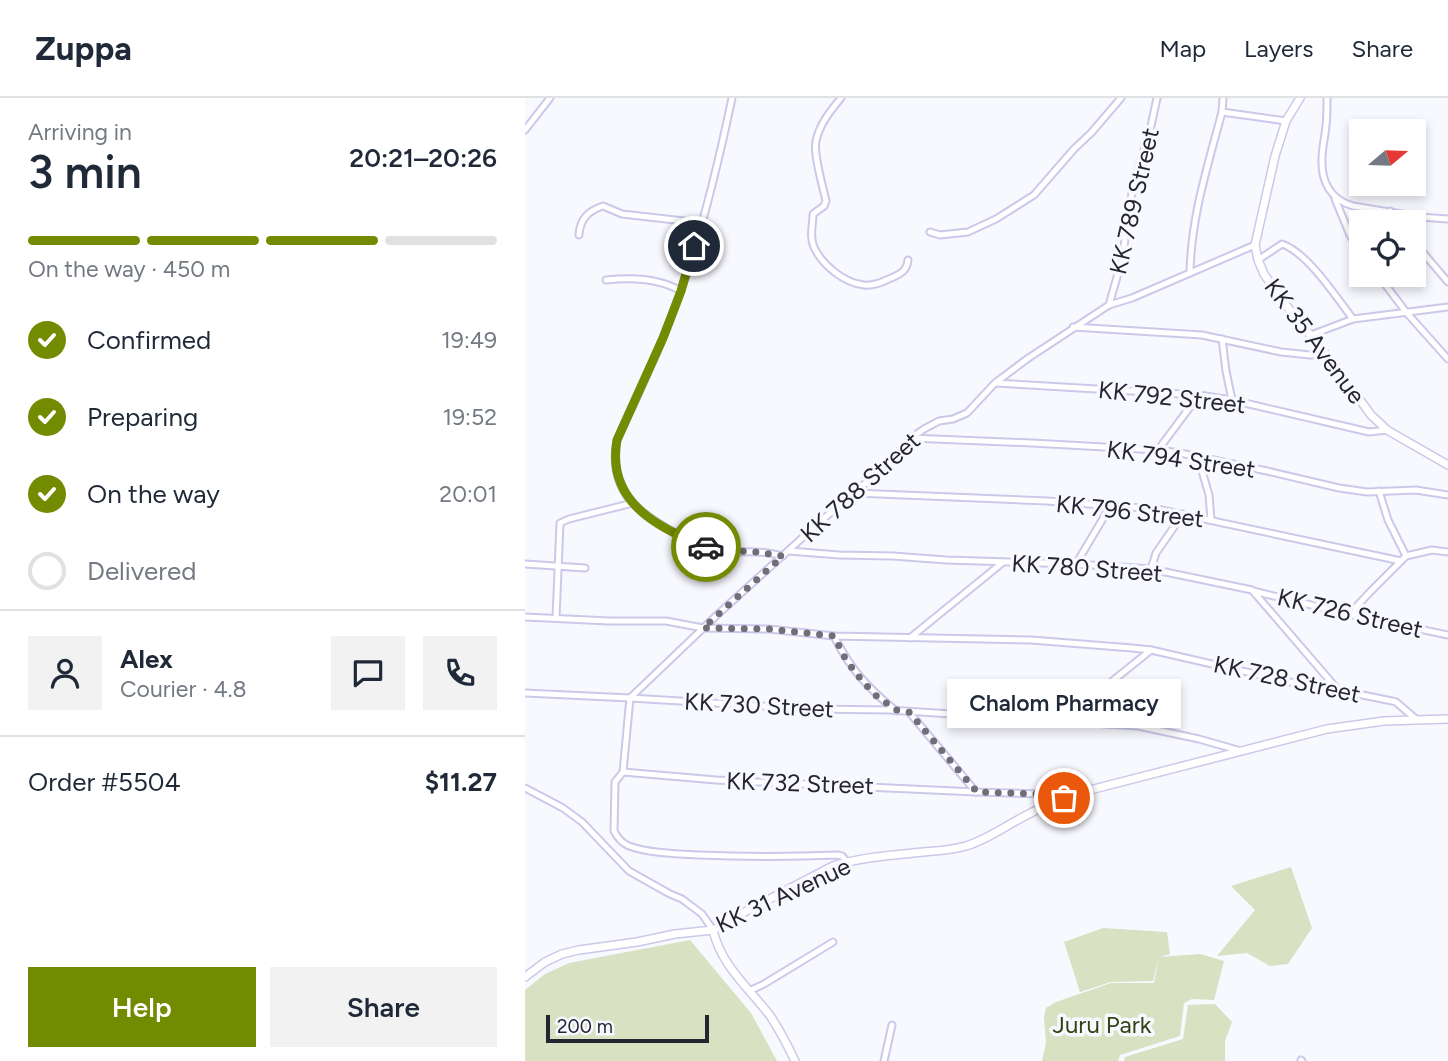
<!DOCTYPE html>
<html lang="en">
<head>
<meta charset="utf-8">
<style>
	body { margin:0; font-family:Figtree,sans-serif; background:#f2f2f3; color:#1f2937; height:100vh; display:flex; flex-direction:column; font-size:26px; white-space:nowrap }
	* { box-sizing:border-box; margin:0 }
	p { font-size:23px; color:#747a83 }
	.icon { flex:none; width:38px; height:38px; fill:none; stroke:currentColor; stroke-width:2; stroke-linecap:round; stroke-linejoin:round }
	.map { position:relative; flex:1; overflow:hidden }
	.panel { display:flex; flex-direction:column; background:#fff; width:525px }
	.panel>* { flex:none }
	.needle { width:46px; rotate:71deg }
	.tools { position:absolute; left:824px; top:21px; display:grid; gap:14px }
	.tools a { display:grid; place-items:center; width:77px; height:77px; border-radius:0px; background:#fff; box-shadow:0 4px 10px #0003; font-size:35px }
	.scale { position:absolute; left:21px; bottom:18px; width:163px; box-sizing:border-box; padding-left:7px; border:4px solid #252431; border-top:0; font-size:19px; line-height:24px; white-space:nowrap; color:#252431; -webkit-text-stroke:5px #f8f8ff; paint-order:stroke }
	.pin { position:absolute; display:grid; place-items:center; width:60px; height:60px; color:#fff; margin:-30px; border:4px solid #fff; border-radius:50%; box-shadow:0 2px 7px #0007 }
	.courier { position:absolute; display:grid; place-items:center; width:70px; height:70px; margin:-35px; border:5px solid #738b00; border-radius:50%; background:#fff; color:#222; box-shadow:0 2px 9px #0007 }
	.bubble { position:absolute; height:49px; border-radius:0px; background:#fff; box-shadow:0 4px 10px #0003; font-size:23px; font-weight:600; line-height:49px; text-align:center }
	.headline em { font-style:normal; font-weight:600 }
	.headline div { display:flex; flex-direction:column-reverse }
	.headline { display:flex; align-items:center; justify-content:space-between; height:119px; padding:0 28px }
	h1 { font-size:46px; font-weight:600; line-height:52px }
	.bar { display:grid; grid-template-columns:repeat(4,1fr); gap:10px 7px; align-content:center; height:84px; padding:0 28px }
	.bar i { height:9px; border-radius:5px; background:#e0e1e3 }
	.bar .selected { background:#738b00 }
	.bar p { grid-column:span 4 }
	.line { display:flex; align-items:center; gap:18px; padding:0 28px; border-top:2px solid #e0e1e3 }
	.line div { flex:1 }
	.round { display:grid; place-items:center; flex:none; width:74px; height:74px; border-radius:0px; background:#f2f2f3 }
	ol { padding:0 28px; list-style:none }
	li { display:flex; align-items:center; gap:21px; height:77px }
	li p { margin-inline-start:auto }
	li .icon { padding:7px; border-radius:50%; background:#738b00; color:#fff; stroke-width:4 }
	li:last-child { color:#747a83 }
	li i { width:38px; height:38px; border:4px solid #e0e1e3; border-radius:50% }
	.cta { display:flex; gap:14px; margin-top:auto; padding:14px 28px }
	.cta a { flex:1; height:80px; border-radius:0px; background:#738b00; color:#fff; font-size:28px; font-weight:600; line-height:80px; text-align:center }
	.cta a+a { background:#f2f2f3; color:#1f2937 }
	header { display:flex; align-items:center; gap:42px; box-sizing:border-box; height:98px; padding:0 35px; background:#fff; border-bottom:2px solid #e0e1e3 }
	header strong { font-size:33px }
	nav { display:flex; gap:38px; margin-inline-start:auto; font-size:24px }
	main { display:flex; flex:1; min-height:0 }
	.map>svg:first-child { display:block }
	.green { fill:#d8e1c2 }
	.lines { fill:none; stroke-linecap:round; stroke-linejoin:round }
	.street-casing { stroke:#ccc8ea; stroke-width:9 }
	.secondary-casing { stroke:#ccc8ea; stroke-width:10 }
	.street { stroke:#fff; stroke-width:5 }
	.secondary { stroke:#fff; stroke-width:7 }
	.done { stroke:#6f6e79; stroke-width:7; stroke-dasharray:0 12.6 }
	.route { stroke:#738b00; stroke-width:9 }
	.labels { text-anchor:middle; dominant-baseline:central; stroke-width:7; stroke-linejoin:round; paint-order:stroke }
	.street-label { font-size:24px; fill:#252431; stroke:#f8f8ff }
	.park-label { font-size:24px; fill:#364111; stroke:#f8f8ff }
</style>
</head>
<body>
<header>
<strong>Zuppa</strong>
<nav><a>Map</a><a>Layers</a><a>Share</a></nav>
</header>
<main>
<section class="panel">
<div class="headline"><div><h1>3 min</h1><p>Arriving in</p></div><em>20:21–20:26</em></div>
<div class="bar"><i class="selected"></i><i class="selected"></i><i class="selected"></i><i></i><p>On the way · 450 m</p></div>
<ol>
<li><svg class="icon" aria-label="check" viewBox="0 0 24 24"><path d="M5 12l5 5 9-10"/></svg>Confirmed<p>19:49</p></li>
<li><svg class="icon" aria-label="check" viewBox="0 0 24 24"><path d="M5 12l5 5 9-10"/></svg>Preparing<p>19:52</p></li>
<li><svg class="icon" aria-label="check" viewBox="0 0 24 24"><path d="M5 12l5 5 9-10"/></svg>On the way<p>20:01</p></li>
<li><i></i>Delivered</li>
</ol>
<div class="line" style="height:126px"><a class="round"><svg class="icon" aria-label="person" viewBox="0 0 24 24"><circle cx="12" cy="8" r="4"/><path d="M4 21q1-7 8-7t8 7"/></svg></a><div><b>Alex</b><p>Courier · 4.8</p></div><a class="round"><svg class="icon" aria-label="chat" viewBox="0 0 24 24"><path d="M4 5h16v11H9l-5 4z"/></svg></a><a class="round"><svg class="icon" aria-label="phone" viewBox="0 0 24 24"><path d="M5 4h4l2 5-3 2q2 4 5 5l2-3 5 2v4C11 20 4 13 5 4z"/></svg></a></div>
<div class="line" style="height:91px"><div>Order #5504</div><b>$11.27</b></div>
<div class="cta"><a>Help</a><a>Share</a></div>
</section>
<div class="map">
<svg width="923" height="963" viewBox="0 0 923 963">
	<rect width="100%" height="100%" fill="#f8f8ff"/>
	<!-- green -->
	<g class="green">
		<polygon points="766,769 787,830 763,866 745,868 722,855 692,858 730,812 706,788"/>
		<polygon points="578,830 642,834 645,856 635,859 675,856 699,863 689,902 667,901 659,905 655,938 595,957 593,963 517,963 521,945 519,919 521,910 531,904 586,885 629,885 634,858 628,883 586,884 555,894 539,844"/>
		<polygon points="165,842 226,915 252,963 0,963 0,892 20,876 44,865"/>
		<polygon points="690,906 707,924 700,943 700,963 599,963 600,959 658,941 663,907"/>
	</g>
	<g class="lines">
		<!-- street casing -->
		<g class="street-casing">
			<g id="street">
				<path d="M207 0C193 67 177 134 154 198 137 247 114 294 92 342 82 393 113 415 154 437 164 442 176 449 188 452 202 456 217 453 231 454 240 454 249 456 258 458"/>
				<path d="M316 0C306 12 294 27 291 43 288 56 298 89 301 103L299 108 288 116C288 127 284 138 289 149 297 167 319 185 339 187 349 188 357 184 366 180 375 176 382 173 383 162"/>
				<polyline points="698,0 697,14 761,23"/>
				<path d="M802 0C802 9 802 19 801 28 800 39 797 50 797 61 796 84 806 102 828 108L895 119 923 121"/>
				<polyline points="0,32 25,0"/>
				<polyline points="810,101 825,137 836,155"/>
				<polyline points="865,113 873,124"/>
				<polyline points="405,134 415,137 443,134 471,121 509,97 549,51 566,35 596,0"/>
				<path d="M54 137C55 121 63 113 78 108L97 116 159 123 175 128"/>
				<polyline points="889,144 923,184"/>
				<path d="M733 162 757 146C783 155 811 199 828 221"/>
				<path d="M665 175C666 119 683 67 697 14"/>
				<polyline points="853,177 881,214 923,261"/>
				<path d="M81 182C107 179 134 180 156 193"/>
				<polyline points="584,207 598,158 603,114 609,86 626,28 632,0"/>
				<polyline points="548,229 677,237 756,254 785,257 801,256"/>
				<polyline points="786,237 828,221 923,209"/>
				<polyline points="697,241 701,273 707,302"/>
				<polyline points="471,285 674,297 707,302 844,334 862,332"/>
				<polyline points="386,340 507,345 633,352 655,355 742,373 814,390 842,394 891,392 923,397"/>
				<polyline points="633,352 674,297"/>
				<polyline points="673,359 684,397 686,422"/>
				<polyline points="854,393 863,422 881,458"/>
				<polyline points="330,395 522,403 632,411 876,463"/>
				<polyline points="264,453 314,457 368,458 421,462 551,466 626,471 727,492 813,592"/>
				<polyline points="881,458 907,452 923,454"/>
				<polyline points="0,466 60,470"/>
				<polyline points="551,466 586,407"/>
				<polyline points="626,471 631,455 658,416"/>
				<polyline points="728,493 828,517 923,537"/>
				<polyline points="828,517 832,508 845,494 881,458"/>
				<polyline points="0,519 84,523 141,523 178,530 244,531 309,538 506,542 607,550 626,552 796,591 813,592 867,603 871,604 892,622"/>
				<polyline points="31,520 35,425 44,421 108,405"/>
				<path d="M309 538C325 571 343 590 371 613"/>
				<polyline points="385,540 477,465"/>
				<polyline points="0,595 105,600 289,611 364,612 613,628 674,641 716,653"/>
				<polyline points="384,614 451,694 518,696 539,700"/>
				<polyline points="543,622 575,593 626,552"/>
				<polyline points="98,674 191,682 451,694"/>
				<polyline points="0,690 38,710 57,724 104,773 145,796 157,801 177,816 188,832"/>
				<path d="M322 764 317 758 313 757C266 759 220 759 173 757 152 756 123 755 104 748 97 745 92 739 89 733L90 684 98 674 105 600 192 517 297 422 356 372 386 340 399 331 414 323 428 321 442 315 470 285 502 261 584 207 607 200 730 147"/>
				<polyline points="224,893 239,886 308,844"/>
				<polyline points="776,962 777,963"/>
				<polyline points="359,963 367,927"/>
			</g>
		</g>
		<!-- secondary casing -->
		<g class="secondary-casing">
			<g id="secondary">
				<polyline points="775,0 761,23 750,58 730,147 733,162 739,176 757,202 811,269 846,317 862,332 923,367"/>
				<path d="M188 832C196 868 225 891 246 919 255 933 263 948 270 963"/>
				<path d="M0 879 20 864 37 856 54 852 112 844 150 836 188 832 210 819 308 768C337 759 368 757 398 754 413 753 427 752 441 748 464 741 483 726 504 716 523 705 544 699 565 692L802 631 859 623 923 621"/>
			</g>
		</g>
		<!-- street -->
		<use href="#street" class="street"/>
		<!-- secondary -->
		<use href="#secondary" class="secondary"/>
	</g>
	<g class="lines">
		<!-- done -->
		<polyline class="done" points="181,449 189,452 233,454 258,458 178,530 244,531 309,538 321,562 335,580 349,596 371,612 384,614 452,694 518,696 539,700"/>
		<!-- route -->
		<path class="route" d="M169 148 156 193 138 240 92 342C81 403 132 430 181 449"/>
	</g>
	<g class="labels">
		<!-- street labels -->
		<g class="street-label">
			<text transform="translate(609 103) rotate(-77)">KK 789 Street</text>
			<text transform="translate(790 243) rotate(53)">KK 35 Avenue</text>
			<text transform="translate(647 299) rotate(6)">KK 792 Street</text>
			<text transform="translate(656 361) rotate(8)">KK 794 Street</text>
			<text transform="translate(335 389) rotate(-42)">KK 788 Street</text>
			<text transform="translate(605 413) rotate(6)">KK 796 Street</text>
			<text transform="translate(562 470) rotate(4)">KK 780 Street</text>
			<text transform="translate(825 515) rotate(13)">KK 726 Street</text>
			<text transform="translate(762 581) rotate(12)">KK 728 Street</text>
			<text transform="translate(234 607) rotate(3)">KK 730 Street</text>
			<text transform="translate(275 685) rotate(2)">KK 732 Street</text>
			<text transform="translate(258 797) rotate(-25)">KK 31 Avenue</text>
		</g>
		<!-- park labels -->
		<g class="park-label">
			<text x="577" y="926">Juru Park</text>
		</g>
	</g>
</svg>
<div class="tools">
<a><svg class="needle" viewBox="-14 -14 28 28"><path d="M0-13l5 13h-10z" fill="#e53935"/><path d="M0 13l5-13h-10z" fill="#747a83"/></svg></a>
<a><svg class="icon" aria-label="locate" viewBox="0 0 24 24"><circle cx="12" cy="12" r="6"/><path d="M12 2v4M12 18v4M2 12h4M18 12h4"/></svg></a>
</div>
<div class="scale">200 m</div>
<div class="pin" style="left:539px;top:700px;background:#ea580c"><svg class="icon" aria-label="bag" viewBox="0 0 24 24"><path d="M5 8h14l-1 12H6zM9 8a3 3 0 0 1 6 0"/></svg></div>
<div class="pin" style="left:169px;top:148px;background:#1f2937"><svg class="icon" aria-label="home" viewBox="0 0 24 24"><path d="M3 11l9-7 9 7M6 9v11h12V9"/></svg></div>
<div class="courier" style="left:181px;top:449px"><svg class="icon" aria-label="car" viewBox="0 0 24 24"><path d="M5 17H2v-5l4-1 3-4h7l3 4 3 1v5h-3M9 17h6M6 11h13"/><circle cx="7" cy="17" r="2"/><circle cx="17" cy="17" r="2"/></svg></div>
<div class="bubble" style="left:422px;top:581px;width:234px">Chalom Pharmacy</div>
</div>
</main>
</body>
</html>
